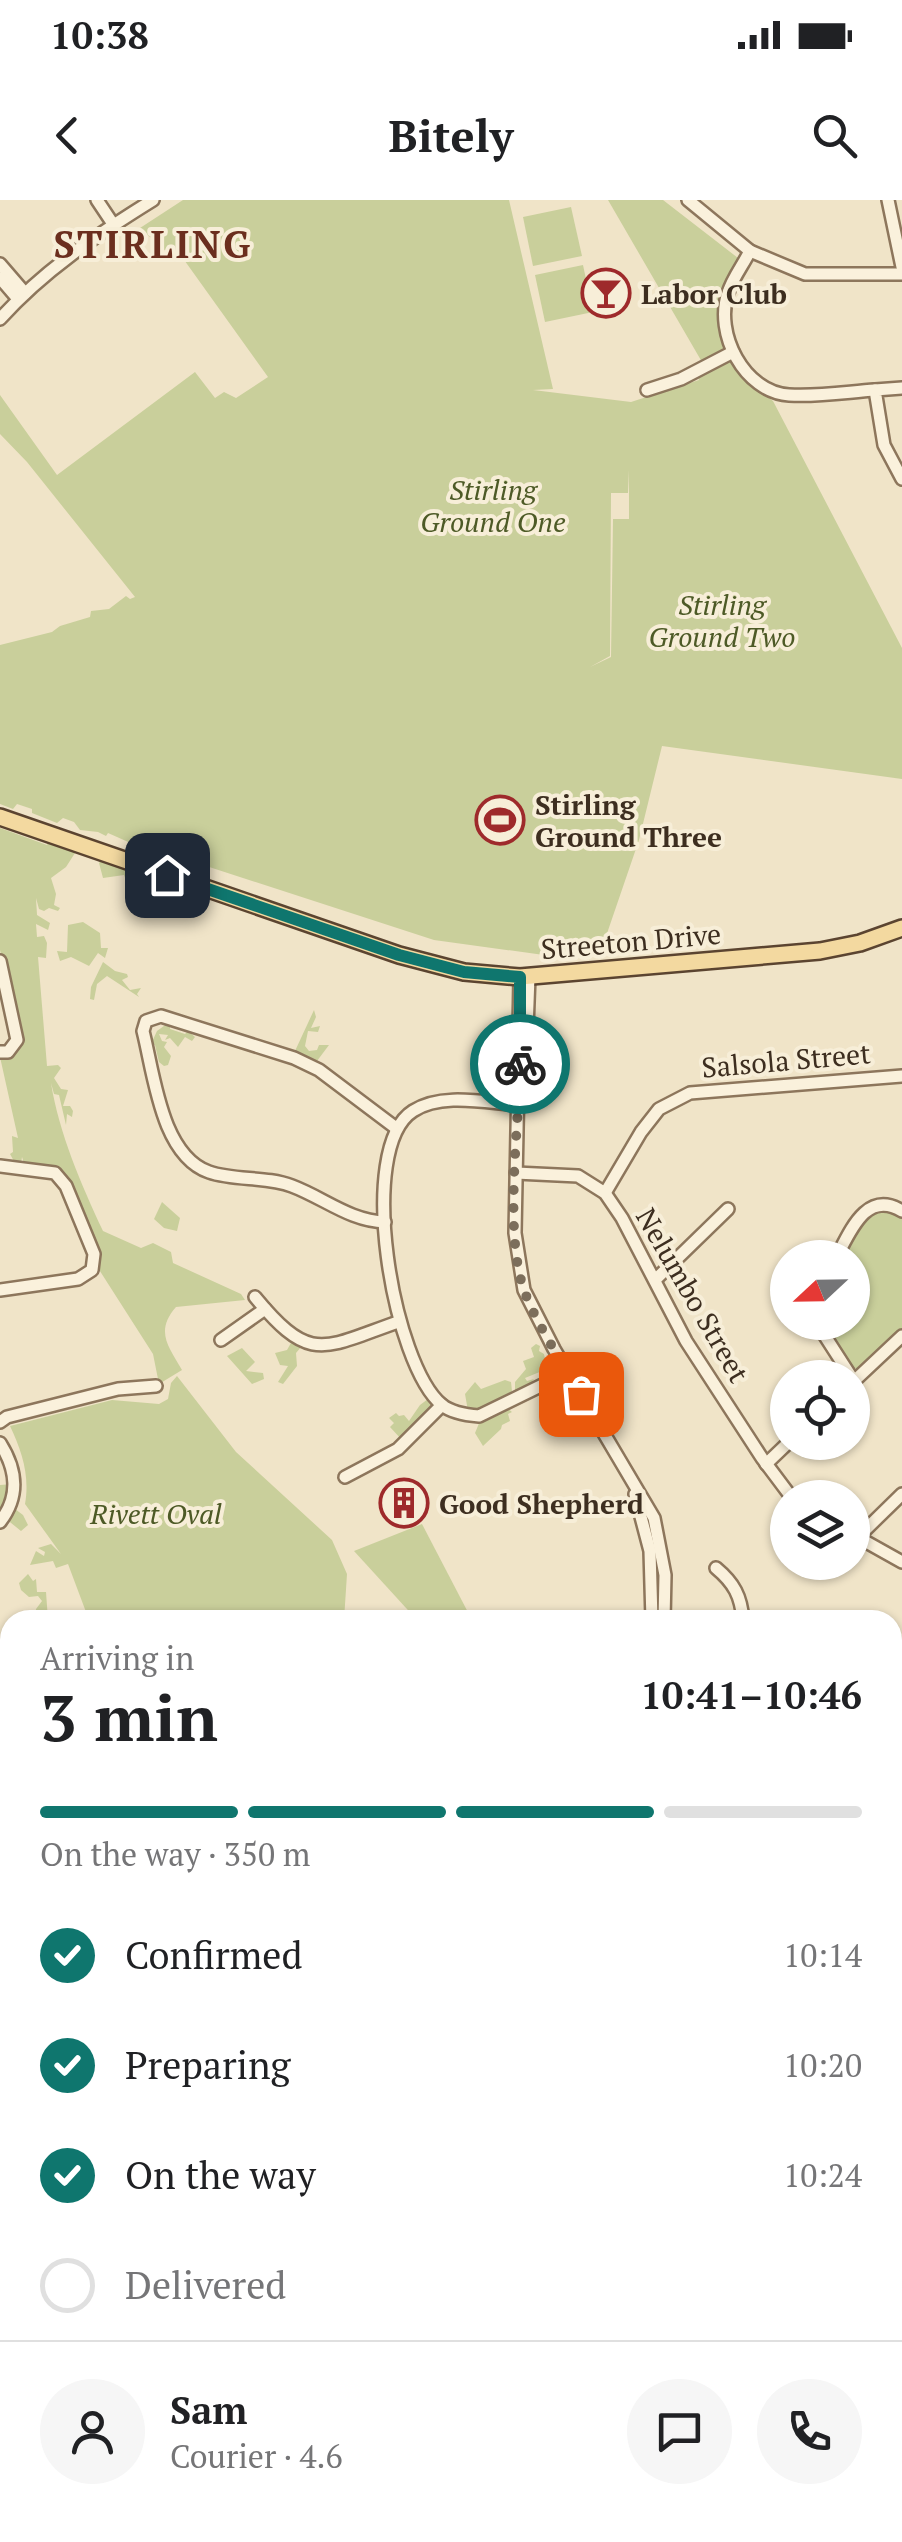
<!DOCTYPE html>
<html lang="en">
<head>
<meta charset="utf-8">
<style>
	body { margin:0; font-family:"PT Serif",serif; background:#f6f6f6; color:#202124; height:100vh; display:flex; flex-direction:column; font-size:38px; white-space:nowrap }
	* { box-sizing:border-box; margin:0 }
	p { font-size:32px; color:#757577 }
	.icon { flex:none; width:55px; height:55px; fill:none; stroke:currentColor; stroke-width:2; stroke-linecap:round; stroke-linejoin:round }
	.map { position:relative; flex:1; overflow:hidden }
	.sheet { position:absolute; left:0px; top:1410px; width:902px; height:932px; display:flex; flex-direction:column; background:#fff; border-radius:30px 30px 0 0; box-shadow:0 2px 8px #0004 }
	.sheet>* { flex:none }
	.needle { width:65px; rotate:248deg }
	.tools { position:absolute; left:770px; top:1040px; display:grid; gap:20px }
	.tools a { display:grid; place-items:center; width:100px; height:100px; border-radius:50%; background:#fff; box-shadow:0 2px 8px #0004; font-size:50px }
	.pin { position:absolute; display:grid; place-items:center; width:85px; height:85px; color:#fff; margin:-42px; border-radius:20px; box-shadow:0 5px 15px #0006 }
	.courier { position:absolute; display:grid; place-items:center; width:100px; height:100px; margin:-50px; border:8px solid #0f766e; border-radius:50%; background:#fff; color:#222; box-shadow:0 2px 12px #0007 }
	.summary em { font-style:normal; font-weight:700 }
	.summary div { display:flex; flex-direction:column-reverse }
	.summary { display:flex; align-items:center; justify-content:space-between; height:170px; padding:0 40px }
	h1 { font-size:65px; font-weight:700; line-height:75px }
	.bar { display:grid; grid-template-columns:repeat(4,1fr); gap:15px 10px; align-content:center; height:120px; padding:0 40px }
	.bar i { height:12px; border-radius:8px; background:#e0e0e0 }
	.bar .selected { background:#0f766e }
	.bar p { grid-column:span 4 }
	.line { display:flex; align-items:center; gap:25px; padding:0 40px; border-top:2px solid #e0e0e0 }
	.line div { flex:1 }
	.round { display:grid; place-items:center; flex:none; width:105px; height:105px; border-radius:52px; background:#f6f6f6 }
	ol { padding:0 40px; list-style:none }
	li { display:flex; align-items:center; gap:30px; height:110px }
	li p { margin-inline-start:auto }
	li .icon { padding:10px; border-radius:50%; background:#0f766e; color:#fff; stroke-width:4 }
	li:last-child { color:#757577 }
	li i { width:55px; height:55px; border:5px solid #e0e0e0; border-radius:50% }
	.status { display:flex; justify-content:space-between; align-items:center; height:70px; padding:0 50px; background:#fff; direction:ltr }
	.status svg { height:28px; fill:currentColor }
	header { display:flex; justify-content:space-between; align-items:center; height:130px; padding:0 40px; background:#fff; font-size:45px; font-weight:700 }
	.map>svg:first-child { display:block }
	.green { fill:#c9cf9b; fill-rule:evenodd }
	.lines { fill:none; stroke-linecap:round; stroke-linejoin:round }
	.minor-casing { stroke:#8d765c; stroke-width:16 }
	.major-casing { stroke:#5b4430; stroke-width:20 }
	.minor { stroke:#faf1dc; stroke-width:11 }
	.major { stroke:#f3d9a0; stroke-width:15 }
	.done { stroke:#7c6e5b; stroke-width:10; stroke-dasharray:0 18 }
	.route { stroke:#0f766e; stroke-width:12 }
	.labels { text-anchor:middle; dominant-baseline:central; stroke-width:8; stroke-linejoin:round; paint-order:stroke }
	.poi-label { font-size:28px; font-weight:bold; fill:#3d2e20; stroke:#f7eed8; text-anchor:start }
	.park-label { font-size:28px; font-style:italic; fill:#4d5a26; stroke:#f7eed8 }
	.street-label { font-size:28px; fill:#3d2e20; stroke:#f7eed8 }
	.district-label { font-size:38px; font-weight:bold; letter-spacing:2.5px; fill:#6b2e1e; stroke:#f7eed8 }
</style>
</head>
<body>
<div class="status"><b>10:38</b><svg viewBox="0 0 49 12"><path d="M0 12V9h3v3zM5 12V6h3v6zM10 12V3h3v9zM15 12V0h3v12zM26 1h20v11H26zM47 4h2v5h-2z"/></svg></div>
<header><svg class="icon" aria-label="back" viewBox="0 0 24 24"><path d="M15 5l-7 7 7 7"/></svg>Bitely<svg class="icon" aria-label="search" viewBox="0 0 24 24"><circle cx="10" cy="10" r="6"/><path d="M15 15l6 6"/></svg></header>
<div class="map">
<svg width="902" height="2342" viewBox="0 0 902 2342">
	<rect width="100%" height="100%" fill="#f0e4c8"/>
	<!-- green -->
	<g class="green">
		<path d="M183 0H509L553 189 533 190 631 202 699 180 697 175 731 158 755 187 773 201 902 448V579L662 546 639 640 602 748 551 756 434 740 157 650 153 653 108 633 106 636 98 632 80 630 74 622 63 618 57 623 32 613V609L17 604 13 609 0 604V445L52 432 60 426 90 417 91 411 109 409 126 396 130 399 135 397 27 262 0 234V195L57 275 195 172 215 198 224 192 236 198 268 177 177 50 169 54 140 28ZM629 270V319H613L611 457 590 467 610 456 611 293H628Z"/>
		<polygon points="608,0 663,0 738,58 723,101 724,153 702,162"/>
		<polygon points="571,7 582,56 533,66 523,17"/>
		<polygon points="583,65 593,112 545,122 535,75"/>
		<path d="M0 628 47 645 50 636 75 653 66 667 51 678 56 694 54 705 60 708 58 711 49 708 44 711 39 709 36 698 37 715 50 723 48 730 36 724 37 737 44 736 47 743 46 758 38 757 47 866 58 865 61 868 54 878 61 889 68 890 63 906H70L73 911 72 917 67 914 66 925 59 895 54 894 51 883C59 933 81 984 103 1031L141 1048 153 1043 171 1052 173 1063 241 1094 245 1100 176 1107C155 1131 168 1146 182 1170L159 1184 153 1154 98 1068 68 986 56 971 25 966 22 957 21 964 15 963 10 954 13 952 12 936 18 938 0 857 21 838 0 750Z"/>
		<polygon points="102,659 177,683 173,692 175,699 159,695 133,680 127,683 124,675 103,678 99,663"/>
		<polygon points="83,722 100,733 101,748 108,748 105,758 98,753 89,766 71,757 60,761 57,751 67,752 68,725"/>
		<polygon points="103,762 115,771 127,774 128,777 122,780 130,790 141,788 137,794 139,797 107,776 97,784 94,800 90,799 91,787"/>
		<polygon points="314,810 316,817 311,828 320,826 318,832 308,831 305,846 309,851 317,850 319,845 329,845 317,861 295,851"/>
		<polygon points="168,823 170,823 170,829 185,834 188,831 195,837 192,841 185,837 178,847 170,838 165,840 168,835 159,834 162,841 167,842 164,847 171,856 168,865 164,866 159,862 155,845 151,844 157,831"/>
		<polygon points="500,865 504,869 511,865 507,891 499,898 487,897 488,893 479,888 483,883 501,884 500,876 491,873"/>
		<polygon points="162,1002 180,1018 177,1031 164,1028 154,1019"/>
		<path d="M888 1009 902 1017V1129L860 1169 849 1167 821 1123 852 1122V1058L842 1057C854 1036 861 1011 888 1009Z"/>
		<polygon points="291,1143 301,1147 296,1153 297,1166 283,1184 278,1182 288,1166 280,1165 275,1153 287,1150"/>
		<polygon points="536,1144 540,1146 539,1151 544,1154 547,1169 525,1178 527,1181 534,1179 525,1190 515,1191 515,1182 526,1169 523,1161 534,1157 531,1148"/>
		<polygon points="242,1148 255,1162 246,1171 263,1173 264,1179 252,1184 227,1156"/>
		<path d="M177 1176 236 1252 332 1340 347 1374 344 1420H89L68 1364 56 1368 53 1361 30 1365 36 1351 44 1356 45 1352 38 1348 51 1344 61 1354 25 1304C30 1276 22 1251 10 1226L112 1200 159 1204 168 1199 171 1183Z"/>
		<path d="M505 1180 511 1182 512 1191C499 1203 488 1210 468 1211L465 1194 475 1182 481 1189Z"/>
		<polygon points="557,1195 566,1202 566,1209 576,1209 580,1214 566,1228 555,1221 552,1208 545,1203 546,1198"/>
		<polygon points="428,1199 435,1208 419,1219 402,1240 390,1227 394,1223 389,1218 396,1213 399,1216 404,1215 409,1221 420,1205"/>
		<polygon points="507,1208 512,1212 508,1214 510,1221 502,1225 501,1229 483,1246 475,1233 480,1221"/>
		<polygon points="13,1284 7,1303 23,1315 28,1325 21,1331 0,1314 0,1285"/>
		<polygon points="422,1324 472,1420 417,1420 354,1351"/>
		<polygon points="28,1374 33,1381 36,1379 37,1392 46,1392 48,1420 35,1419 36,1409 42,1401 38,1396 29,1397 21,1390 19,1383"/>
		<polygon points="0,1782 10,1787 10,1874 0,1880"/>
		<polygon points="902,1809 902,1947 899,1959 902,1963 902,2003 893,2002 892,1818"/>
	</g>
	<g class="lines">
		<!-- minor casing -->
		<g class="minor-casing">
			<g id="minor">
				<polyline points="97,0 113,24"/>
				<polyline points="688,0 750,51 805,74 902,74"/>
				<polyline points="888,0 902,67"/>
				<path d="M750 51C743 65 732 79 728 93 714 133 744 192 789 195 817 197 847 192 875 190"/>
				<polyline points="0,64 25,93"/>
				<polyline points="0,78 18,99"/>
				<path d="M0 119C43 71 98 34 153 0"/>
				<polyline points="902,188 875,190 884,245 902,279"/>
				<polyline points="647,190 681,179 733,152"/>
				<polyline points="0,761 17,840 8,852 0,852"/>
				<polyline points="520,777 515,1033 524,1090 554,1149 654,1318 665,1375 664,1420"/>
				<polyline points="521,837 527,829 529,776"/>
				<path d="M519 905C487 903 442 892 413 911 355 948 393 1165 442 1205 452 1213 466 1215 479 1216L569 1172"/>
				<polyline points="0,966 55,973 66,986 94,1054 92,1070 78,1079 0,1090"/>
				<polyline points="516,973 578,976 605,993 622,1018 686,1141 762,1258 792,1298"/>
				<polyline points="605,993 641,932 659,909 690,893 902,876"/>
				<path d="M385 1022C350 1021 324 998 292 986 266 976 235 981 209 972 161 955 154 874 143 831L146 821 161 816 294 858 319 870 396 928"/>
				<path d="M836 1058C850 1032 866 989 902 1011"/>
				<polyline points="655,1080 728,1009"/>
				<path d="M255 1097C311 1165 323 1148 398 1122"/>
				<polyline points="816,1122 852,1178"/>
				<polyline points="221,1140 265,1109"/>
				<polyline points="852,1183 902,1136"/>
				<polyline points="0,1222 7,1217 118,1189 156,1186"/>
				<path d="M0 1243C17 1270 20 1296 0 1322"/>
				<polyline points="766,1264 789,1242"/>
				<polyline points="345,1277 398,1249 442,1205"/>
				<polyline points="635,1294 650,1351 652,1420"/>
				<polyline points="852,1334 902,1362"/>
				<polyline points="858,1337 902,1294"/>
				<path d="M716 1368C734 1383 741 1396 743 1420"/>
				<polyline points="0,1483 10,1484"/>
				<polyline points="892,1500 902,1508"/>
				<polyline points="0,1604 10,1606"/>
				<polyline points="892,1661 902,1670"/>
				<polyline points="892,1746 902,1740"/>
				<polyline points="0,1880 10,1874"/>
				<polyline points="0,1989 10,1997"/>
				<polyline points="892,2123 902,2119"/>
				<polyline points="0,2138 10,2144"/>
				<polyline points="892,2250 902,2267"/>
				<polyline points="0,2256 10,2239"/>
				<polyline points="0,2272 10,2262"/>
				<polyline points="223,2332 230,2342"/>
				<polyline points="364,2332 369,2342"/>
				<polyline points="600,2342 603,2332"/>
			</g>
		</g>
		<!-- major casing -->
		<g class="major-casing">
			<g id="major">
				<polyline points="0,617 399,755 464,772 520,777 820,751 860,743 902,728"/>
				<polyline points="0,2192 10,2199"/>
				<polyline points="164,2332 171,2342"/>
				<polyline points="900,2342 902,2340"/>
			</g>
		</g>
		<!-- minor -->
		<use href="#minor" class="minor"/>
		<!-- major -->
		<use href="#major" class="major"/>
	</g>
	<g class="lines">
		<!-- done -->
		<path class="done" d="M520 864C519 929 503 1034 525 1093 539 1129 562 1161 581 1194"/>
		<!-- route -->
		<polyline class="route" points="167,675 399,755 464,772 520,777 520,864"/>
	</g>
	<!-- icons -->
	<defs>
		<g id="bar-ring" transform="scale(2.5)"><circle r="9.5" fill="#f7eed8" stroke="#9e2a2b" stroke-width="1.5"/><path d="M-6-5H6L.8 .8V4.5H3.5V6h-7V4.5H-.8V.8Z" fill="#9e2a2b"/></g>
		<g id="stadium-ring" transform="scale(2.5)"><circle r="9.5" fill="#f7eed8" stroke="#9e2a2b" stroke-width="1.5"/><path d="M0-5a6.5 5 0 1 0 0 10a6.5 5 0 1 0 0-10ZM-3.5-1.8h7v3.6h-7Z" fill="#9e2a2b"/></g>
		<g id="building-ring" transform="scale(2.5)"><circle r="9.5" fill="#f7eed8" stroke="#9e2a2b" stroke-width="1.5"/><path d="M-4-6H4V6H1V3H-1V6H-4ZM-2.5-4.3h1.7v1.8h-1.7ZM.8-4.3h1.7v1.8H.8ZM-2.5-1h1.7V.8h-1.7ZM.8-1h1.7V.8H.8Z" fill="#9e2a2b"/></g>
	</defs>
	<g fill-rule="evenodd">
		<use href="#bar-ring" x="606" y="93"/>
		<use href="#stadium-ring" x="500" y="620"/>
		<use href="#building-ring" x="404" y="1303"/>
	</g>
	<g class="labels">
		<!-- poi labels -->
		<g class="poi-label">
			<text x="641" y="93">Labor Club</text>
			<text x="535" y="604">Stirling<tspan x="535" dy="32">Ground Three</tspan></text>
			<text x="439" y="1303">Good Shepherd</text>
		</g>
		<!-- park labels -->
		<g class="park-label">
			<text x="493" y="289">Stirling<tspan x="493" dy="32">Ground One</tspan></text>
			<text x="722" y="404">Stirling<tspan x="722" dy="32">Ground Two</tspan></text>
			<text x="156" y="1313">Rivett Oval</text>
		</g>
		<!-- street labels -->
		<g class="street-label">
			<text transform="translate(631 741) rotate(-5)">Streeton Drive</text>
			<text transform="translate(786 860) rotate(-5)">Salsola Street</text>
			<text transform="translate(693 1095) rotate(60)">Nelumbo Street</text>
		</g>
		<!-- district labels -->
		<g class="district-label">
			<text x="153" y="44">STIRLING</text>
		</g>
	</g>
</svg>
<div class="tools">
<a><svg class="needle" viewBox="-14 -14 28 28"><path d="M0-13l5 13h-10z" fill="#e53935"/><path d="M0 13l5-13h-10z" fill="#757577"/></svg></a>
<a><svg class="icon" aria-label="locate" viewBox="0 0 24 24"><circle cx="12" cy="12" r="6"/><path d="M12 2v4M12 18v4M2 12h4M18 12h4"/></svg></a>
<a><svg class="icon" aria-label="layers" viewBox="0 0 24 24"><path d="M12 4l9 5-9 5-9-5zM3 14l9 5 9-5"/></svg></a>
</div>
<div class="pin" style="left:581px;top:1194px;background:#ea580c"><svg class="icon" aria-label="bag" viewBox="0 0 24 24"><path d="M5 8h14l-1 12H6zM9 8a3 3 0 0 1 6 0"/></svg></div>
<div class="pin" style="left:167px;top:675px;background:#1f2937"><svg class="icon" aria-label="home" viewBox="0 0 24 24"><path d="M3 11l9-7 9 7M6 9v11h12V9"/></svg></div>
<div class="courier" style="left:520px;top:864px"><svg class="icon" aria-label="bike" viewBox="0 0 24 24"><circle cx="6" cy="16" r="4"/><circle cx="18" cy="16" r="4"/><path d="M6 16l4-8h5l3 8M10 8l3 8H6M13 5h3"/></svg></div>
<section class="sheet">
<div class="summary"><div><h1>3 min</h1><p>Arriving in</p></div><em>10:41–10:46</em></div>
<div class="bar"><i class="selected"></i><i class="selected"></i><i class="selected"></i><i></i><p>On the way · 350 m</p></div>
<ol>
<li><svg class="icon" aria-label="check" viewBox="0 0 24 24"><path d="M5 12l5 5 9-10"/></svg>Confirmed<p>10:14</p></li>
<li><svg class="icon" aria-label="check" viewBox="0 0 24 24"><path d="M5 12l5 5 9-10"/></svg>Preparing<p>10:20</p></li>
<li><svg class="icon" aria-label="check" viewBox="0 0 24 24"><path d="M5 12l5 5 9-10"/></svg>On the way<p>10:24</p></li>
<li><i></i>Delivered</li>
</ol>
<div class="line" style="height:180px"><a class="round"><svg class="icon" aria-label="person" viewBox="0 0 24 24"><circle cx="12" cy="8" r="4"/><path d="M4 21q1-7 8-7t8 7"/></svg></a><div><b>Sam</b><p>Courier · 4.6</p></div><a class="round"><svg class="icon" aria-label="chat" viewBox="0 0 24 24"><path d="M4 5h16v11H9l-5 4z"/></svg></a><a class="round"><svg class="icon" aria-label="phone" viewBox="0 0 24 24"><path d="M5 4h4l2 5-3 2q2 4 5 5l2-3 5 2v4C11 20 4 13 5 4z"/></svg></a></div>
</section>
</div>
</body>
</html>
